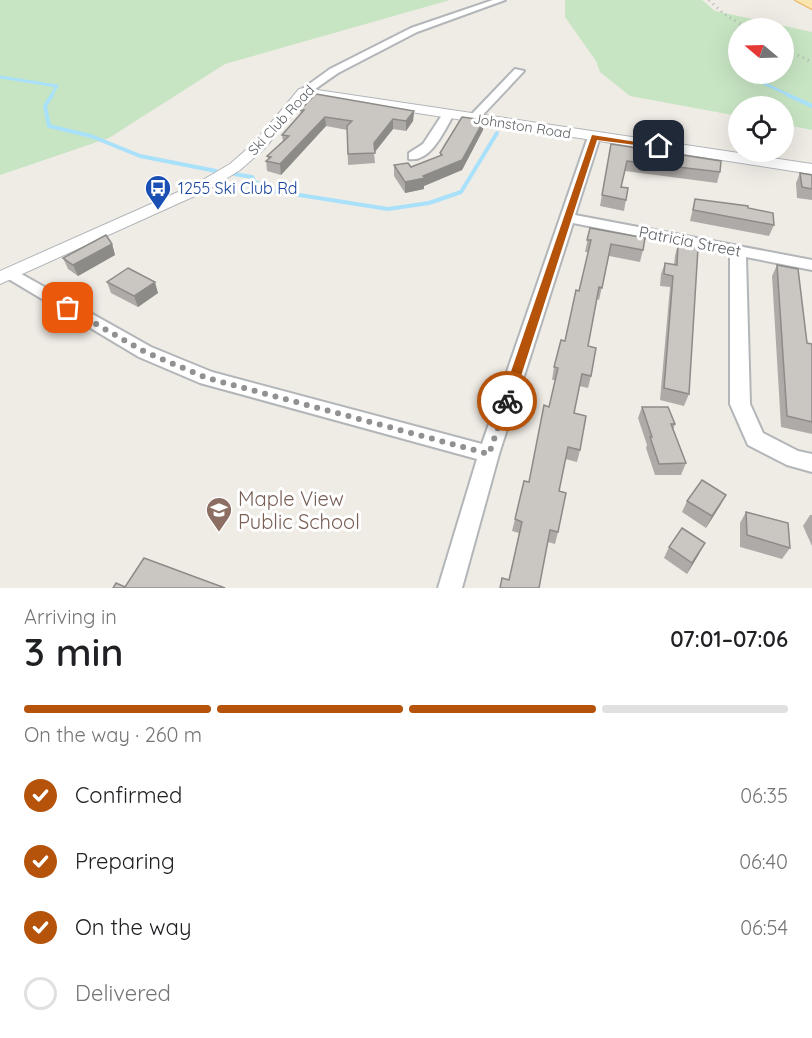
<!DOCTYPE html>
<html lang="en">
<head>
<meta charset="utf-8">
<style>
	body { margin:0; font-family:Quicksand,sans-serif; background:#f6f6f6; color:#202124; height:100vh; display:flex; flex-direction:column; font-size:22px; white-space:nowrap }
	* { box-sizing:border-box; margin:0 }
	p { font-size:20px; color:#757577 }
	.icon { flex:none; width:33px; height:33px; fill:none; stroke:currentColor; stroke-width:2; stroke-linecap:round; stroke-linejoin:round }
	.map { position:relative; height:588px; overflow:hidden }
	.panel { display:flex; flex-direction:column; background:#fff; flex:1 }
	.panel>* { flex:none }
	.needle { width:39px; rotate:289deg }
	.fabs { position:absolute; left:728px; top:18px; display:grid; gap:12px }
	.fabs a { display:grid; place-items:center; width:66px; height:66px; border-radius:50%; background:#fff; box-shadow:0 6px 24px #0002; font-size:30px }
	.pin { position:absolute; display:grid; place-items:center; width:51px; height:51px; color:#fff; margin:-26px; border-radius:12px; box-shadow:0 3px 9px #0006 }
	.courier { position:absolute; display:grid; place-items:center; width:60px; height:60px; margin:-30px; border:4px solid #b45309; border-radius:50%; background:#fff; color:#222; box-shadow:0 2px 8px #0007 }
	.summary em { font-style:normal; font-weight:600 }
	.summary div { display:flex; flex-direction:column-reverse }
	.summary { display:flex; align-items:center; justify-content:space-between; height:102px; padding:0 24px }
	h1 { font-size:39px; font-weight:600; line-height:45px }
	.bar { display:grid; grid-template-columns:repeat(4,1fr); gap:9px 6px; align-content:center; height:72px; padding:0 24px }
	.bar i { height:8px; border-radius:4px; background:#e0e0e0 }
	.bar .current { background:#b45309 }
	.bar p { grid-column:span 4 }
	ol { padding:0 24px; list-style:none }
	li { display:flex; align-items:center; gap:18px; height:66px }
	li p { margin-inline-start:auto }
	li .icon { padding:6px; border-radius:50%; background:#b45309; color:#fff; stroke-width:4 }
	li:last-child { color:#757577 }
	li i { width:33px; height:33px; border:3px solid #e0e0e0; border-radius:50% }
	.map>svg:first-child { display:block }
	.green { fill:#c7e5c3; fill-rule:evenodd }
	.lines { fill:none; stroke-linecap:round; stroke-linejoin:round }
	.stream-far1 { stroke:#a9e1fb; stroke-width:3 }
	.stream { stroke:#a9e1fb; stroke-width:4 }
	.minor-casing { stroke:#b2b6b9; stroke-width:4 }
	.tertiary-casing { stroke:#b2b6b9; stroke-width:2 }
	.primary-casing { stroke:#eab362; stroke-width:2 }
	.minor { fill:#fff; fill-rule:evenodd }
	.tertiary { fill:#fff; fill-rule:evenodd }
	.primary { fill:#fbe5ae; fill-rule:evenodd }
	.rail { stroke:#b3b4b5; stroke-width:3; stroke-dasharray:1 4.5; stroke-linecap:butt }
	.wall { fill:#aeaaa7 }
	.shaded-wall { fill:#8d8b88 }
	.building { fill:#cac6c2; stroke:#8d8b88; stroke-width:1.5 }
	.route { fill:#b45309 }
	.done { stroke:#909192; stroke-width:6; stroke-dasharray:0 10.8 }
	.labels { text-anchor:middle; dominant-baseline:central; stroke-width:6; stroke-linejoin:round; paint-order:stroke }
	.far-street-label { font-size:14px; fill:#5d6165; stroke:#fff }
	.transit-label { font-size:16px; fill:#164399; stroke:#fff; text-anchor:start }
	.street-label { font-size:16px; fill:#5d6165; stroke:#fff }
	.near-education-label { font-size:20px; fill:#785e54; stroke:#fff; text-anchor:start }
</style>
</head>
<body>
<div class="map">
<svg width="812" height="588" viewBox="0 0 812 588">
	<rect width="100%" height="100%" fill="#efebe5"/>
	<!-- green -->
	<g class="green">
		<polygon points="0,0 450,0 225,64 109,138 0,175"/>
		<path d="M565 0H702L715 11 812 32V130L783 124V106H738V116L630 96 600 72 596 61 565 17ZM738 28H783V74H738Z"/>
	</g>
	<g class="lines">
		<!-- stream-far1 -->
		<g class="stream-far1">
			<polyline points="744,74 791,96"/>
			<polyline points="0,77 57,86 51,96"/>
		</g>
		<!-- stream -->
		<g class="stream">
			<polyline points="52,95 45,106 49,126 91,136 140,156 216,171"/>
			<polyline points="788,95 812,106"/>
			<polyline points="234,174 252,177 255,182 274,191 388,209 429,203 461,192 497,133"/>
		</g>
		<!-- minor casing -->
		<g class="minor-casing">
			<g id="minor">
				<polygon points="493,0 505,0 417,32 338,73 308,94 298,92 330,69 411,28"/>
				<polygon points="515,69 524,71 478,120 470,120 470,116"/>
				<path d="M444 112 454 114C445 129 431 163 409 159V153L423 144Z"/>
				<polygon points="594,133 600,137 575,215 812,260 812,270 746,257 750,404 763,433 798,451 812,454 812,472 787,465 748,445 730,404 730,254 573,223 499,454 462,588 438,588 477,459 200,383 139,357 2,275 10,270 16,271 151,347 212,372 482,444 588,137"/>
			</g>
		</g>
		<!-- tertiary casing -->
		<g class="tertiary-casing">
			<polygon id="tertiary" points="304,88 812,164 812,174 307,96 265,148 240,170 208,190 0,284 0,271 196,184 230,164 255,142 299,89"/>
		</g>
		<!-- primary casing -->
		<g class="primary-casing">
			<polygon id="primary" points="795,0 812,0 812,9"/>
		</g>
		<!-- minor -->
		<use href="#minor" class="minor"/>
		<!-- tertiary -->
		<use href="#tertiary" class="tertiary"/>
		<!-- primary -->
		<use href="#primary" class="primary"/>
		<!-- rail -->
		<g class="rail">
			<polyline points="709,0 724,14 747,28"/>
			<polyline points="783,48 812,62"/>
		</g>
	</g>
	<!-- wall -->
	<g class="wall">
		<polygon points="300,110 414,111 413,121 406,131 393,129 374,153 375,163 348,165 347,130 326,126 281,175 267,171 266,161 268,159 267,156 283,142 282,135 301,114"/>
		<polygon points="484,120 483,130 462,170 424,186 424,189 405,193 394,176 394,165 411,167 440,156 440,153"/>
		<polygon points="611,144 720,172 717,183 625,171 621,187 628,188 624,211 600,206"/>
		<polygon points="800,173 812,175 812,200 797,198 796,183"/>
		<polygon points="695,199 748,208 774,225 769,236 690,221"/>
		<polygon points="590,228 643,250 640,262 609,256 599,300 597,299 588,346 591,376 588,388 579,386 574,413 580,450 577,462 565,459 559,491 558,532 555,544 548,542 509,580 519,533 512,531 515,519 529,482 549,407 555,380 552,380 554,367 565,341 579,291 588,252 585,252"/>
		<polygon points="112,244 115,255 78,276 68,269 63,258"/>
		<polygon points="678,244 689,394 684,406 660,400 670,287 660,286 661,274 665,263 674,265 675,256"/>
		<polygon points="777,265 807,343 812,344 812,434 781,427 772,276"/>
		<polygon points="107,282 158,293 138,307 111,293"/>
		<polygon points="642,407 675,424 673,430 686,463 681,475 655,475 646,448 647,445 638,418"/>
		<polygon points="726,495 706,528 682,512 687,501"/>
		<polygon points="746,512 790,548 782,559 740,547 740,523"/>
		<polygon points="810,515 812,515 812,546 803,526"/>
		<polygon points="669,547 699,554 687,574 664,558"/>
	</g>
	<!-- shaded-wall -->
	<g class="shaded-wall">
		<polygon points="414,111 413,121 406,131 406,121"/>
		<polygon points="325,117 326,126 281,175 280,164"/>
		<polygon points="393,119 393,129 374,153 374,143"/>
		<polygon points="484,120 483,130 462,170 424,186 424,189 405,193 405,182 423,176"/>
		<polygon points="112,244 115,255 78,276 73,265"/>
		<polygon points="155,282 158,293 138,307 134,296"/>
		<polygon points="726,495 720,506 706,528 712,516"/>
		<polygon points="705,543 699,554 687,574 692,563"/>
	</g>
	<!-- building -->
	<g class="building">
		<polygon points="316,94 414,111 406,121 393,119 374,143 375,153 348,154 347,126 352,121 325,117 280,164 266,161 271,157 267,156 289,136 282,135 304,110 300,110"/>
		<polygon points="462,117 484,120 462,160 423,176 425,178 405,182 394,165 408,163 411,167 442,155 440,153"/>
		<polygon points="611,144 721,161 720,172 627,161 621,187 628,188 626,200 602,195"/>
		<polygon points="800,173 812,175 812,189 802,187"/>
		<polygon points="695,199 748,206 748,208 773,213 774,225 693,210"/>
		<polygon points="590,228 645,238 643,250 611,244 602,288 599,287 588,346 596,348 591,376 582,374 574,413 586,416 580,450 568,447 559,491 566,493 558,532 550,530 539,588 500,588 502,578 509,580 522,522 515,519 524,481 529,482 544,405 549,407 558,368 554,367 561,340 565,341 576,290 579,291 591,240 587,240"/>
		<polygon points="106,235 112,244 73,265 63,258"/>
		<polygon points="678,244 698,248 689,394 664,388 673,276 664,274 665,263 677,265"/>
		<polygon points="777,265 798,269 807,343 812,344 812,422 787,416"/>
		<polygon points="128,268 155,282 134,296 107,282"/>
		<polygon points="642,407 668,407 675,424 671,424 686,463 659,464 650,437 652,437"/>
		<polygon points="702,480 726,495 712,516 687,501"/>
		<polygon points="746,512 788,523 790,548 747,535"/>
		<polygon points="682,528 705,543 692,563 669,547"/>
		<polygon points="144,558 225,588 113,588 116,583 125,587"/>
	</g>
	<!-- route -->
	<polygon class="route" points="592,135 662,146 659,148 597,140 513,401 507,405 503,404 501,401"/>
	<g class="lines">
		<!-- done -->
		<polyline class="done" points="68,308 145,352 207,378 489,454 507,401"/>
	</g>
	<!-- icons -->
	<defs>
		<g id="bus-pin" transform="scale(1.35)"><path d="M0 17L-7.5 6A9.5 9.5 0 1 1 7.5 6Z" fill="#1a4fb4" stroke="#fff"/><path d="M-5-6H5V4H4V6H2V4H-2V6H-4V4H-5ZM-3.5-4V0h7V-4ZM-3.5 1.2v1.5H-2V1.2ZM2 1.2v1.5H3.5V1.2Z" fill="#fff"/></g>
		<g id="school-pin" transform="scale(1.35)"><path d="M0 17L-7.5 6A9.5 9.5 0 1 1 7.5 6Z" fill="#8d6e63" stroke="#fff"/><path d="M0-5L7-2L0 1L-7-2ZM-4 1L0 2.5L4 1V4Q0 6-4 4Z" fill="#fff"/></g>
	</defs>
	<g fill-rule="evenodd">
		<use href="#bus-pin" x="158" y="188"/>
		<use href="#school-pin" x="219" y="510"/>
	</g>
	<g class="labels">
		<!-- far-street labels -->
		<g class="far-street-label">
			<text transform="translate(281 120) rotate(-47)">Ski Club Road</text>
			<text transform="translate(522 126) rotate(9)">Johnston Road</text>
		</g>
		<!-- transit labels -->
		<g class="transit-label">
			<text x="178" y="188">1255 Ski Club Rd</text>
		</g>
		<!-- street labels -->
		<g class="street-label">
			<text transform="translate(690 241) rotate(11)">Patricia Street</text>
		</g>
		<!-- near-education labels -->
		<g class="near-education-label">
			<text x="238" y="498">Maple View<tspan x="238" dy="23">Public School</tspan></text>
		</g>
	</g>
</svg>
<div class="fabs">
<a><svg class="needle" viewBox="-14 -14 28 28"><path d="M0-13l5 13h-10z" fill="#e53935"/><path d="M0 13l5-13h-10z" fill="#757577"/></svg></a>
<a><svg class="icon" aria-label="locate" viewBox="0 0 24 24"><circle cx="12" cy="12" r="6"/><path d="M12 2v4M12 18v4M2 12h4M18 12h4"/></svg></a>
</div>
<div class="pin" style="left:68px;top:308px;background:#ea580c"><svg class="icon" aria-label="bag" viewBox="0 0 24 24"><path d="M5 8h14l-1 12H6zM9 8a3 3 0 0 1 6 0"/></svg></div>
<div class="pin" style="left:659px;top:146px;background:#1f2937"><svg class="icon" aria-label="home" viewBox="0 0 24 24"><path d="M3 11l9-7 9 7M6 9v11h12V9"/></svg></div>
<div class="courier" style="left:507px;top:401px"><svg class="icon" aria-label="bike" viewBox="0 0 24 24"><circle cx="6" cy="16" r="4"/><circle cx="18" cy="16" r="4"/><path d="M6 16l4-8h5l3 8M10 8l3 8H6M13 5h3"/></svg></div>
</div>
<section class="panel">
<div class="summary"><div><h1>3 min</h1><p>Arriving in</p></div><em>07:01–07:06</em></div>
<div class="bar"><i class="current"></i><i class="current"></i><i class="current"></i><i></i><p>On the way · 260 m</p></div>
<ol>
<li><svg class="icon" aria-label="check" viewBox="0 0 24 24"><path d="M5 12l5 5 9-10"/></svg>Confirmed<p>06:35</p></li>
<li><svg class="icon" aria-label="check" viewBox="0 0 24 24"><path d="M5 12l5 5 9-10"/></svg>Preparing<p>06:40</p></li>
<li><svg class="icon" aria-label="check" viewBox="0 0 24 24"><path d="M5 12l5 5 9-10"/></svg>On the way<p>06:54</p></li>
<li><i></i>Delivered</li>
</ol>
</section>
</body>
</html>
